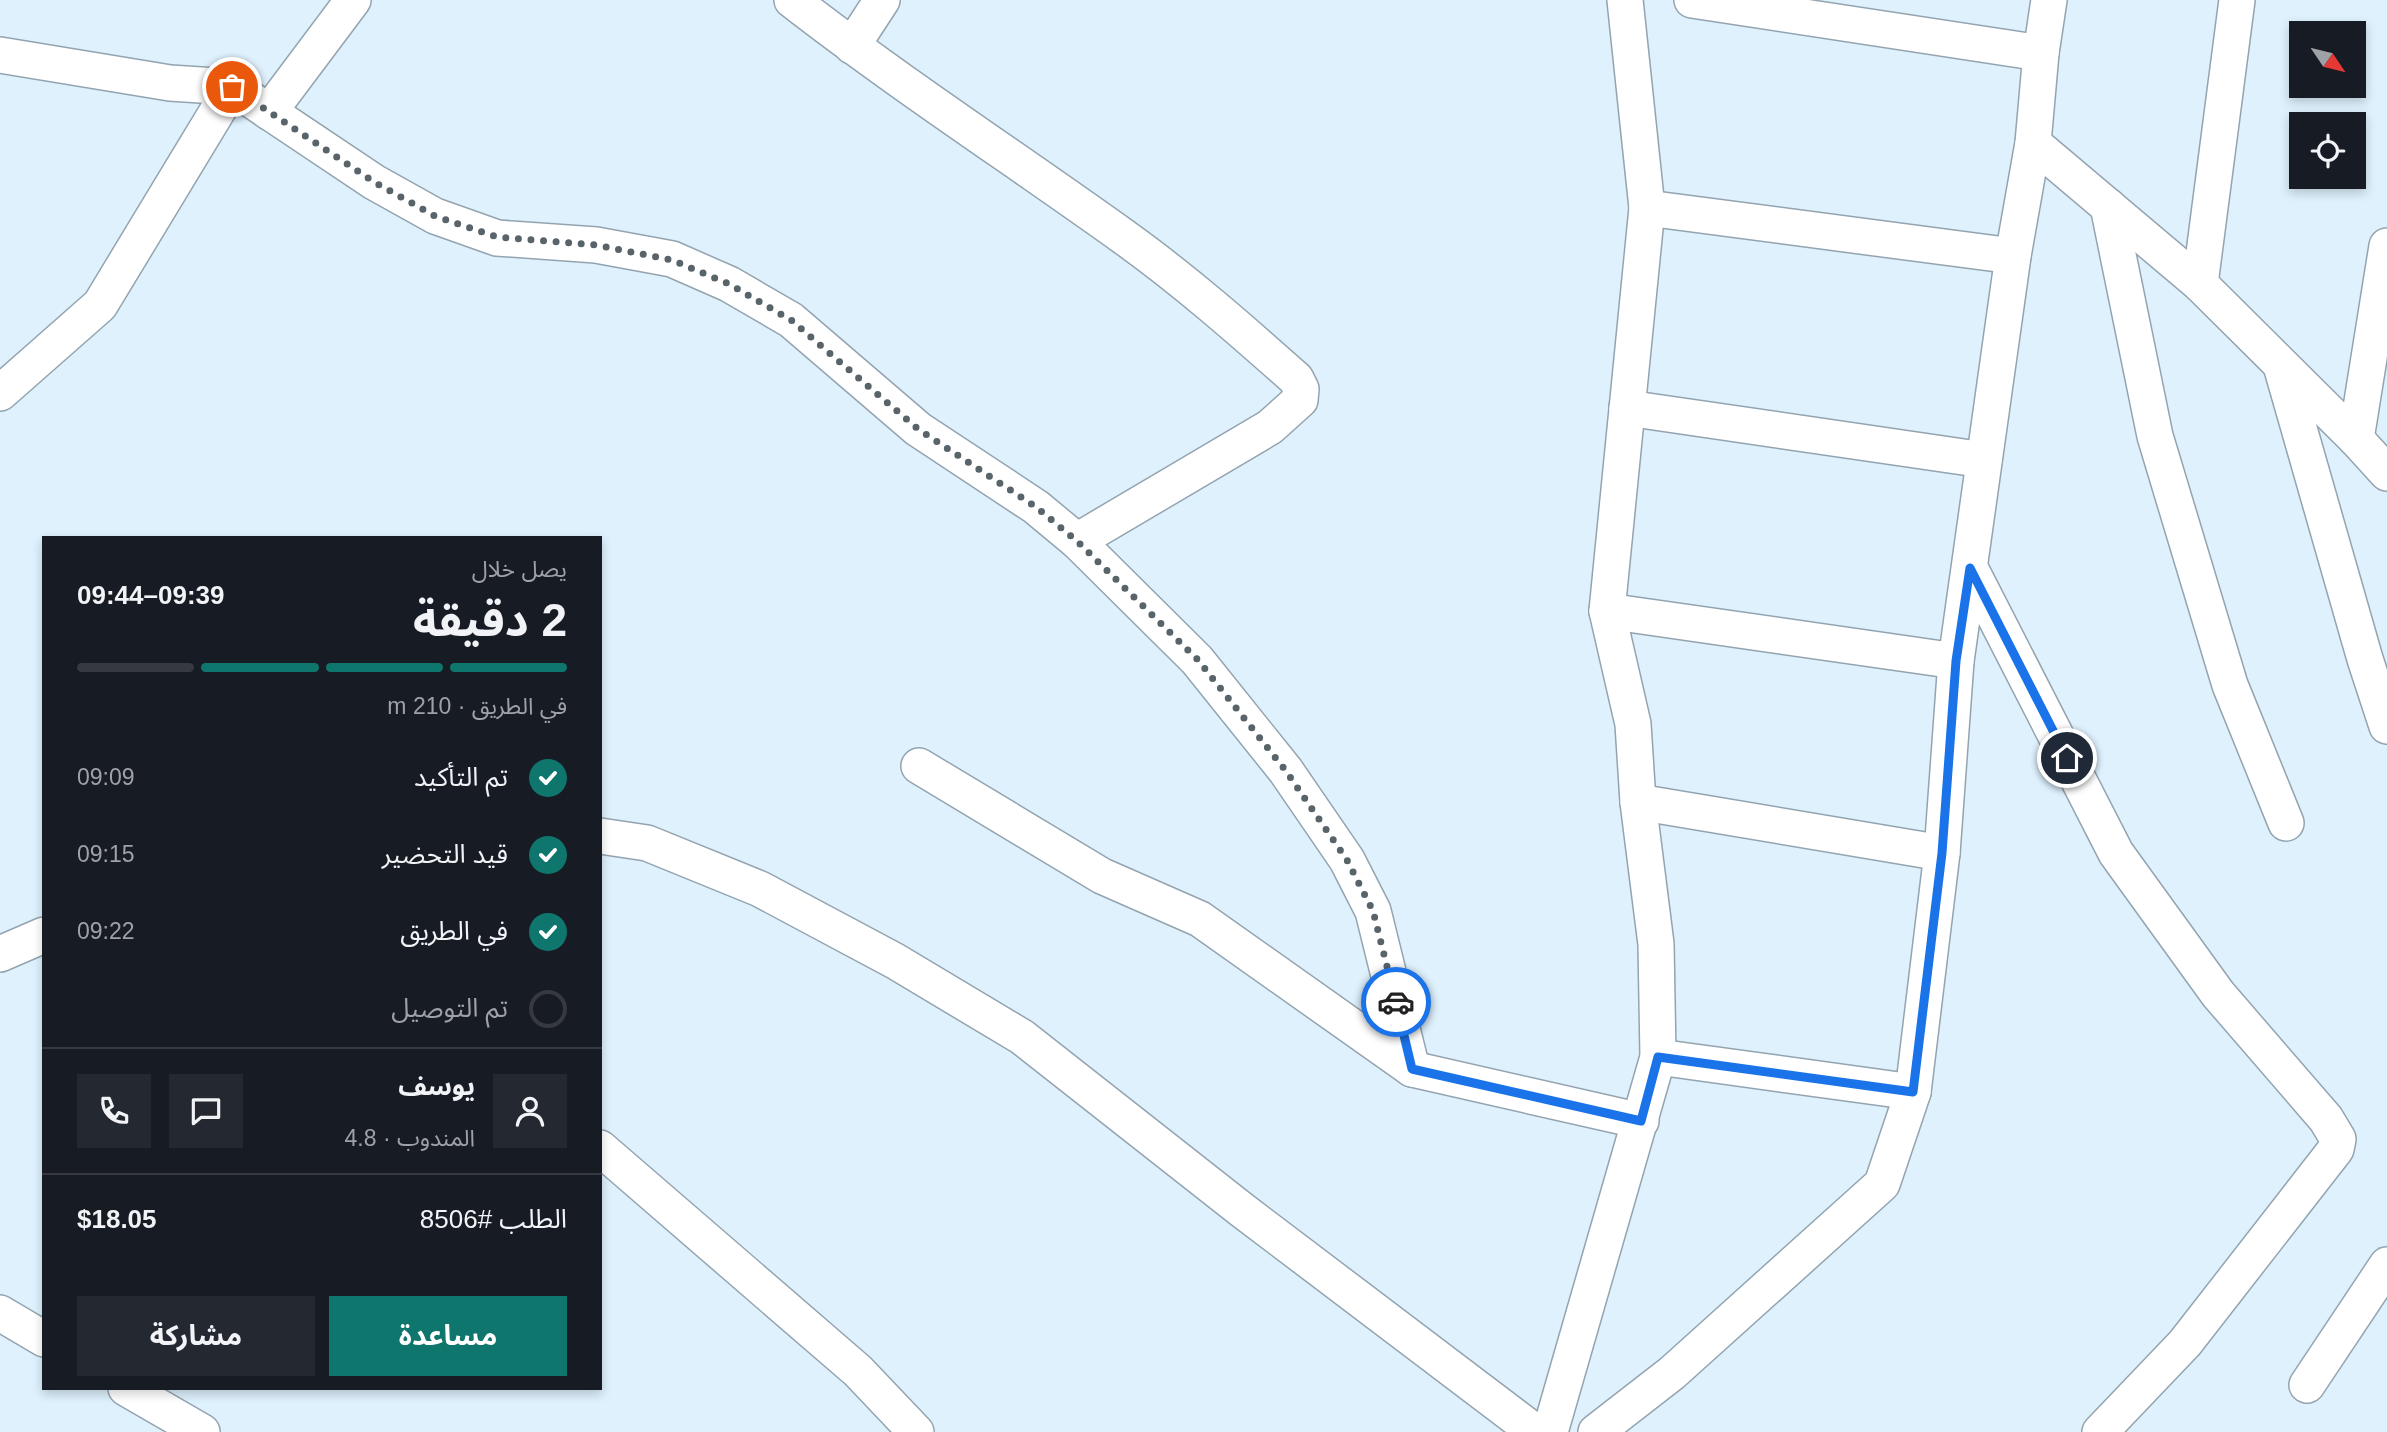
<!DOCTYPE html>
<html lang="ar">
<head>
<meta charset="utf-8">
<style>
	body { margin:0; font-family:Arial,"Noto Sans Arabic",sans-serif; background:#242831; color:#f1f3f6; direction:rtl; height:100vh; display:flex; flex-direction:column; font-size:26px; white-space:nowrap }
	* { box-sizing:border-box; margin:0 }
	p { font-size:23px; color:#9ea1a6 }
	.icon { flex:none; width:38px; height:38px; fill:none; stroke:currentColor; stroke-width:2; stroke-linecap:round; stroke-linejoin:round }
	.map { position:relative; flex:1; overflow:hidden; direction:ltr }
	.panel { position:absolute; left:42px; top:536px; width:560px; height:854px; display:flex; flex-direction:column; background:#171b24; border-radius:0px; box-shadow:0 4px 10px #0003; direction:rtl }
	.panel>* { flex:none }
	.needle { width:46px; rotate:125deg }
	.controls { position:absolute; left:2289px; top:21px; display:grid; gap:14px }
	.controls a { display:grid; place-items:center; width:77px; height:77px; border-radius:0px; background:#171b24; box-shadow:0 4px 10px #0003; font-size:35px }
	.pin { position:absolute; display:grid; place-items:center; width:60px; height:60px; color:#fff; margin:-30px; border:4px solid #fff; border-radius:50%; box-shadow:0 2px 7px #0007 }
	.courier { position:absolute; display:grid; place-items:center; width:70px; height:70px; margin:-35px; border:5px solid #1a73e8; border-radius:50%; background:#fff; color:#222; box-shadow:0 2px 9px #0007 }
	.headline em { font-style:normal; font-weight:700 }
	.headline div { display:flex; flex-direction:column-reverse }
	.headline { display:flex; align-items:center; justify-content:space-between; height:119px; padding:0 35px }
	h1 { font-size:46px; font-weight:700; line-height:52px }
	.bar { display:grid; grid-template-columns:repeat(4,1fr); gap:10px 7px; align-content:center; height:84px; padding:0 35px }
	.bar i { height:9px; border-radius:5px; background:#363941 }
	.bar .on { background:#0f766e }
	.bar p { grid-column:span 4 }
	.line { display:flex; align-items:center; gap:18px; padding:0 35px; border-top:2px solid #363941 }
	.line div { flex:1 }
	.round { display:grid; place-items:center; flex:none; width:74px; height:74px; border-radius:0px; background:#242831 }
	ol { padding:0 35px; list-style:none }
	li { display:flex; align-items:center; gap:21px; height:77px }
	li p { margin-inline-start:auto }
	li .icon { padding:7px; border-radius:50%; background:#0f766e; color:#fff; stroke-width:4 }
	li:last-child { color:#9ea1a6 }
	li i { width:38px; height:38px; border:4px solid #363941; border-radius:50% }
	.button { display:flex; gap:14px; margin-top:auto; padding:14px 35px }
	.button a { flex:1; height:80px; border-radius:0px; background:#0f766e; color:#fff; font-size:28px; font-weight:700; line-height:80px; text-align:center }
	.button a+a { background:#242831; color:#f1f3f6 }
	.map>svg:first-child { display:block }
	.lines { fill:none; stroke-linecap:round; stroke-linejoin:round }
	.street-casing { stroke:#93a4b0; stroke-width:38 }
	.street { stroke:#fff; stroke-width:35 }
	.done { stroke:#58636a; stroke-width:7; stroke-dasharray:0 12.6 }
	.route { stroke:#1a73e8; stroke-width:9 }
</style>
</head>
<body>
<div class="map">
<svg width="2387" height="1432" viewBox="0 0 2387 1432">
	<rect width="100%" height="100%" fill="#def1fd"/>
	<g class="lines">
		<!-- street casing -->
		<g class="street-casing">
			<g id="street">
				<path d="M792 0C900 84 1014 158 1124 237 1184 280 1241 330 1296 379L1301 389 1300 400 1270 427 1077 541"/>
				<polyline points="1692,0 2041,53"/>
				<polyline points="852,46 882,0"/>
				<polyline points="0,55 170,83 232,87 374,182 435,216 497,238 596,245 672,259 729,284 791,320 918,429 1036,507 1077,541 1197,660 1286,771 1347,860 1373,911 1412,1069"/>
				<polyline points="269,112 353,0"/>
				<polyline points="2033,143 2200,284 2356,439 2387,473"/>
				<polyline points="2108,206 2155,436 2230,685 2286,823"/>
				<polyline points="1647,208 2013,256"/>
				<polyline points="2200,284 2237,0"/>
				<polyline points="2282,369 2365,659 2387,726"/>
				<polyline points="0,393 100,305 232,87"/>
				<polyline points="1627,408 1984,460"/>
				<polyline points="2356,439 2387,246"/>
				<polyline points="1970,568 2116,853 2218,994 2326,1119 2338,1139 2336,1149 2185,1343 2100,1432"/>
				<polyline points="1607,611 1956,661"/>
				<polyline points="919,766 1102,876 1200,919 1412,1069 1641,1121"/>
				<polyline points="1638,802 1942,853"/>
				<polyline points="600,836 647,843 760,889 895,961 1022,1037 1242,1210 1535,1432"/>
				<polyline points="0,954 44,935"/>
				<polyline points="1658,1057 1913,1092"/>
				<polyline points="600,1148 858,1371 916,1432"/>
				<polyline points="0,1313 44,1339"/>
				<polyline points="2307,1385 2387,1265"/>
				<polyline points="126,1388 202,1432"/>
				<polyline points="1550,1432 1658,1057 1656,944 1638,802 1633,724 1607,611 1647,208 1625,0"/>
				<polyline points="1596,1432 1672,1373 1882,1184 1913,1092 1942,853 1956,661 2013,256 2033,143 2041,53 2049,0"/>
			</g>
		</g>
		<!-- street -->
		<use href="#street" class="street"/>
	</g>
	<g class="lines">
		<!-- done -->
		<polyline class="done" points="232,87 374,182 435,216 497,237 596,245 672,260 729,284 791,320 918,429 1036,507 1077,541 1198,660 1286,771 1347,860 1373,911 1396,1002"/>
		<!-- route -->
		<polyline class="route" points="1396,1002 1412,1069 1641,1121 1658,1057 1913,1092 1942,853 1956,661 1970,568 2067,758"/>
	</g>
</svg>
<div class="controls">
<a><svg class="needle" viewBox="-14 -14 28 28"><path d="M0-13l5 13h-10z" fill="#e53935"/><path d="M0 13l5-13h-10z" fill="#9ea1a6"/></svg></a>
<a><svg class="icon" aria-label="locate" viewBox="0 0 24 24"><circle cx="12" cy="12" r="6"/><path d="M12 2v4M12 18v4M2 12h4M18 12h4"/></svg></a>
</div>
<div class="pin" style="left:232px;top:87px;background:#ea580c"><svg class="icon" aria-label="bag" viewBox="0 0 24 24"><path d="M5 8h14l-1 12H6zM9 8a3 3 0 0 1 6 0"/></svg></div>
<div class="pin" style="left:2067px;top:758px;background:#1f2937"><svg class="icon" aria-label="home" viewBox="0 0 24 24"><path d="M3 11l9-7 9 7M6 9v11h12V9"/></svg></div>
<div class="courier" style="left:1396px;top:1002px"><svg class="icon" aria-label="car" viewBox="0 0 24 24"><path d="M5 17H2v-5l4-1 3-4h7l3 4 3 1v5h-3M9 17h6M6 11h13"/><circle cx="7" cy="17" r="2"/><circle cx="17" cy="17" r="2"/></svg></div>
<section class="panel">
<div class="headline"><div><h1>2 دقيقة</h1><p>يصل خلال</p></div><em>09:39–09:44</em></div>
<div class="bar"><i class="on"></i><i class="on"></i><i class="on"></i><i></i><p>في الطريق · 210 m</p></div>
<ol>
<li><svg class="icon" aria-label="check" viewBox="0 0 24 24"><path d="M5 12l5 5 9-10"/></svg>تم التأكيد<p>09:09</p></li>
<li><svg class="icon" aria-label="check" viewBox="0 0 24 24"><path d="M5 12l5 5 9-10"/></svg>قيد التحضير<p>09:15</p></li>
<li><svg class="icon" aria-label="check" viewBox="0 0 24 24"><path d="M5 12l5 5 9-10"/></svg>في الطريق<p>09:22</p></li>
<li><i></i>تم التوصيل</li>
</ol>
<div class="line" style="height:126px"><a class="round"><svg class="icon" aria-label="person" viewBox="0 0 24 24"><circle cx="12" cy="8" r="4"/><path d="M4 21q1-7 8-7t8 7"/></svg></a><div><b>يوسف</b><p>المندوب · 4.8</p></div><a class="round"><svg class="icon" aria-label="chat" viewBox="0 0 24 24"><path d="M4 5h16v11H9l-5 4z"/></svg></a><a class="round"><svg class="icon" aria-label="phone" viewBox="0 0 24 24"><path d="M5 4h4l2 5-3 2q2 4 5 5l2-3 5 2v4C11 20 4 13 5 4z"/></svg></a></div>
<div class="line" style="height:91px"><div>الطلب #8506</div><b>$18.05</b></div>
<div class="button"><a>مساعدة</a><a>مشاركة</a></div>
</section>
</div>
</body>
</html>
